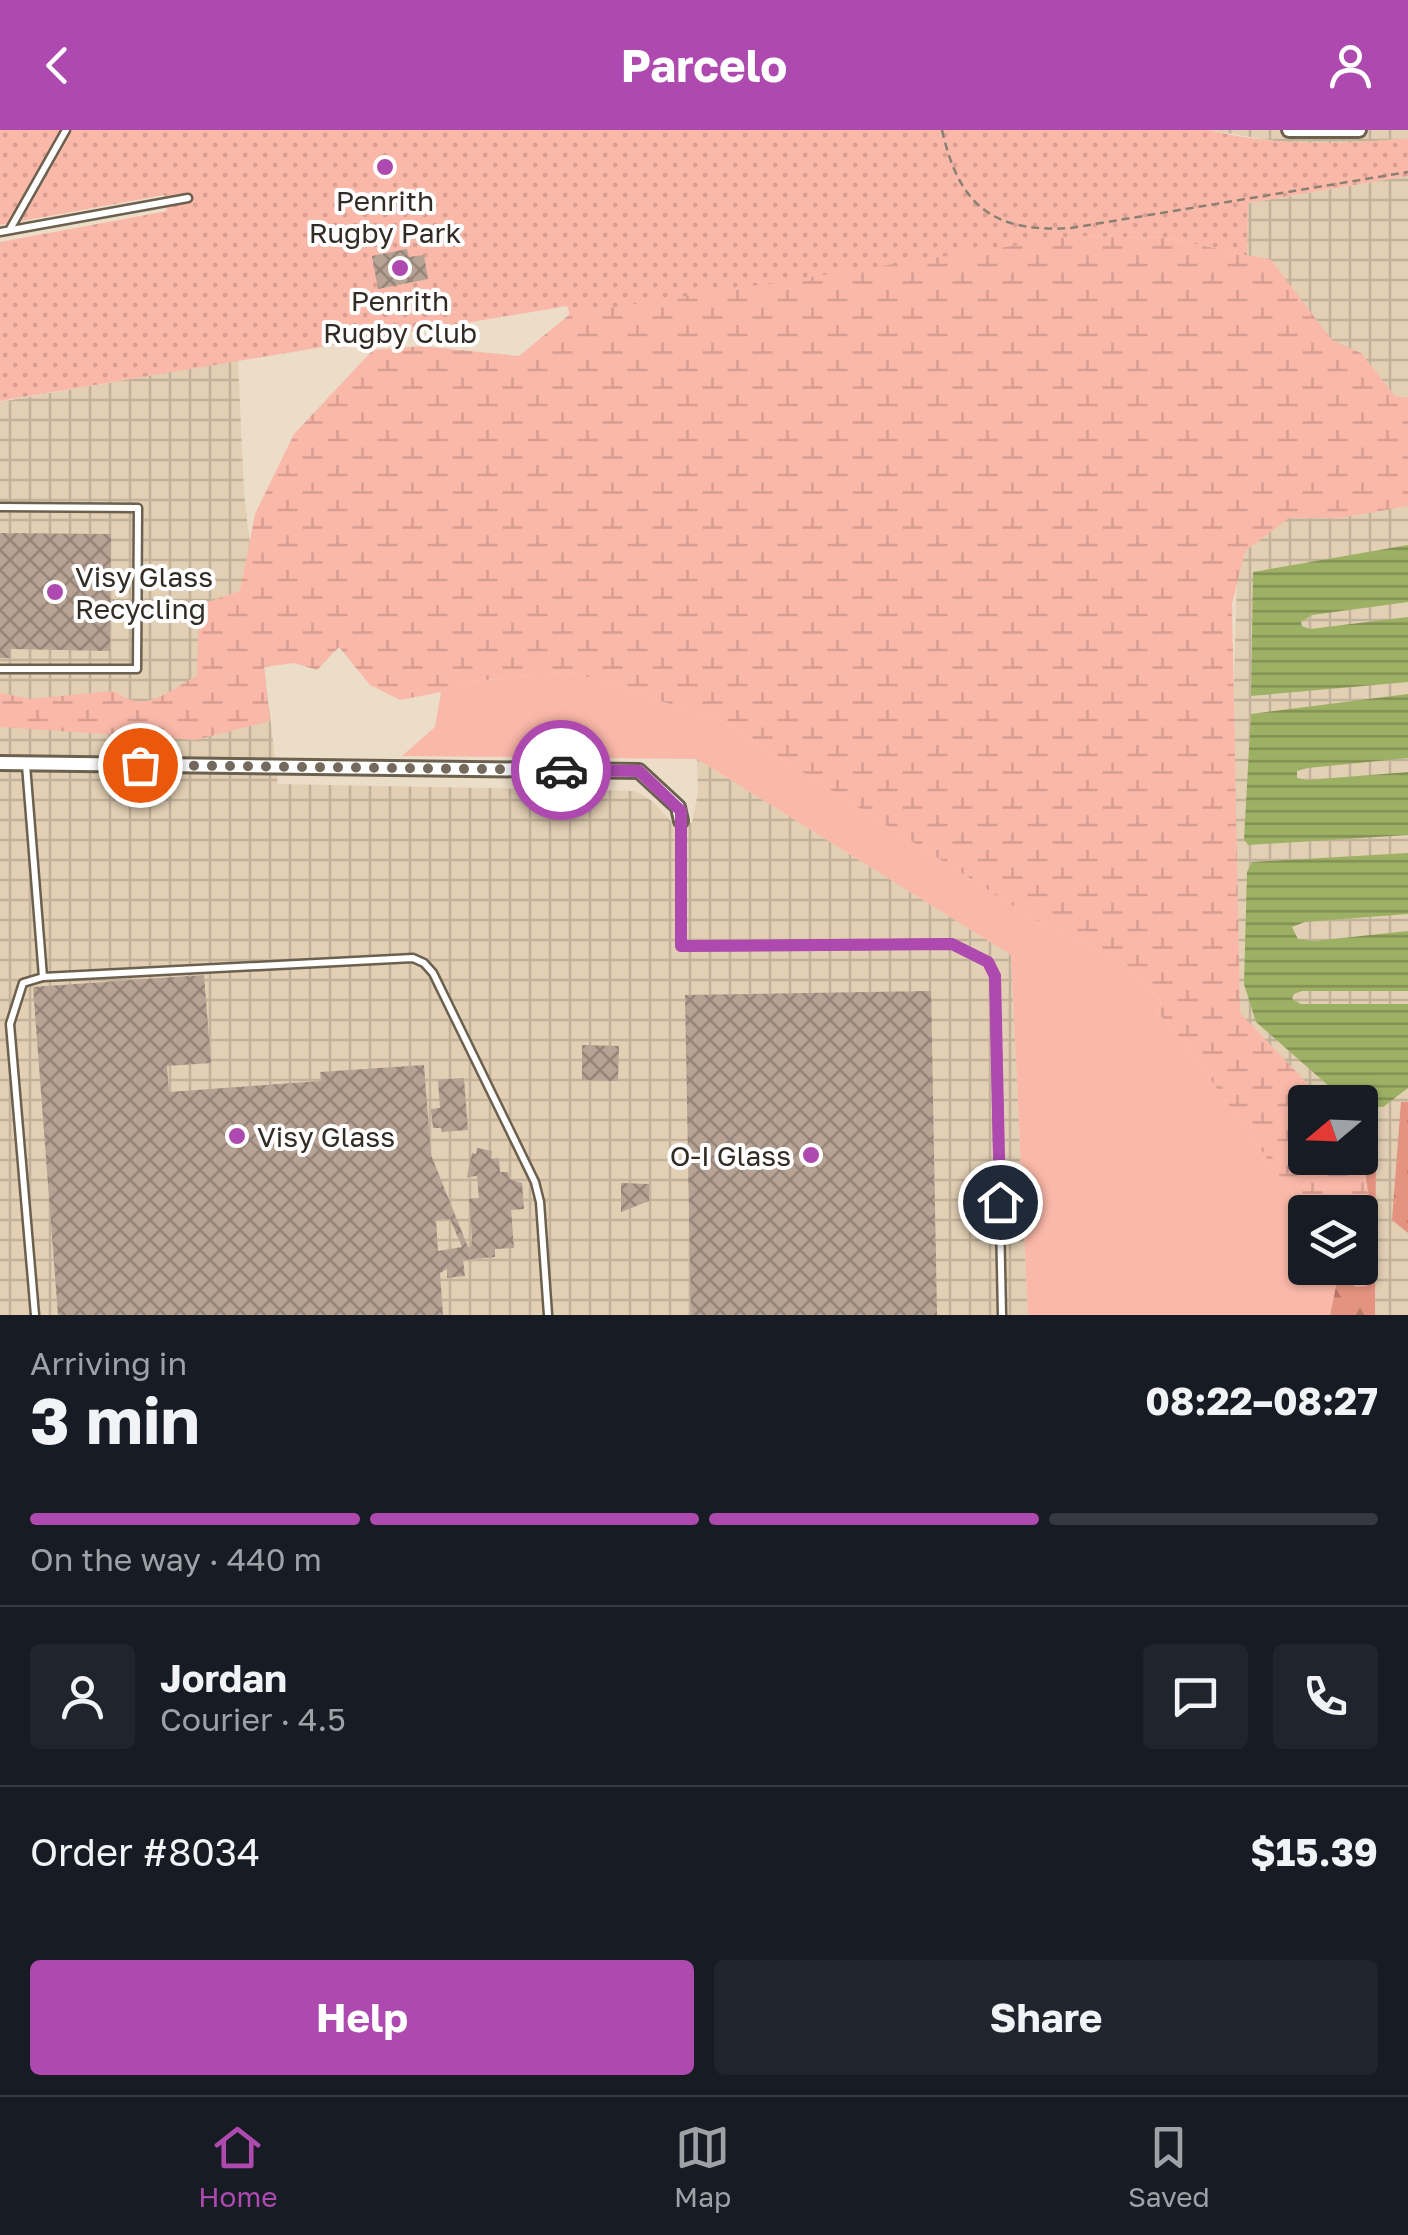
<!DOCTYPE html>
<html lang="en">
<head>
<meta charset="utf-8">
<style>
	body { margin:0; font-family:"Golos Text",sans-serif; background:#20242c; color:#f1f3f6; height:100vh; display:flex; flex-direction:column; font-size:38px; white-space:nowrap }
	* { box-sizing:border-box; margin:0 }
	p { font-size:32px; color:#9ea1a6 }
	.icon { flex:none; width:55px; height:55px; fill:none; stroke:currentColor; stroke-width:2; stroke-linecap:round; stroke-linejoin:round }
	.map { position:relative; height:1185px; overflow:hidden }
	.details { display:flex; flex-direction:column; background:#171b24; flex:1 }
	.details>* { flex:none }
	.needle { width:65px; rotate:251deg }
	.buttons { position:absolute; left:1288px; top:955px; display:grid; gap:20px }
	.buttons a { display:grid; place-items:center; width:90px; height:90px; border-radius:10px; background:#171b24; box-shadow:0 2px 8px #0004; font-size:50px }
	.pin { position:absolute; display:grid; place-items:center; width:85px; height:85px; color:#fff; margin:-42px; border:5px solid #fff; border-radius:50%; box-shadow:0 2px 10px #0007 }
	.courier { position:absolute; display:grid; place-items:center; width:100px; height:100px; margin:-50px; border:8px solid #ae4aaf; border-radius:50%; background:#fff; color:#222; box-shadow:0 2px 12px #0007 }
	.overview em { font-style:normal; font-weight:700 }
	.overview div { display:flex; flex-direction:column-reverse }
	.overview { display:flex; align-items:center; justify-content:space-between; height:170px; padding:0 30px }
	h1 { font-size:65px; font-weight:700; line-height:75px }
	.bar { display:grid; grid-template-columns:repeat(4,1fr); gap:15px 10px; align-content:center; height:120px; padding:0 30px }
	.bar i { height:12px; border-radius:8px; background:#363941 }
	.bar .active { background:#ae4aaf }
	.bar p { grid-column:span 4 }
	.line { display:flex; align-items:center; gap:25px; padding:0 30px; border-top:2px solid #363941 }
	.line div { flex:1 }
	.round { display:grid; place-items:center; flex:none; width:105px; height:105px; border-radius:10px; background:#20242c }
	.action { display:flex; gap:20px; margin-top:auto; padding:20px 30px }
	.action a { flex:1; height:115px; border-radius:10px; background:#ae4aaf; color:#fff; font-size:40px; font-weight:700; line-height:115px; text-align:center }
	.action a+a { background:#20242c; color:#f1f3f6 }
	header { display:flex; justify-content:space-between; align-items:center; height:130px; padding:0 30px; background:#ae4aaf; color:#fff; font-size:45px; font-weight:700 }
	.tab-bar { display:flex; justify-content:space-around; align-items:center; height:140px; border-top:2px solid #363941; background:#171b24; font-size:28px; color:#9ea1a6 }
	.tab-bar a { display:grid; justify-items:center; gap:5px }
	.tab-bar .active { color:#ae4aaf }
	.map>svg:first-child { display:block }
	.industrial { fill:url(#industrial-grid) }
	.green { fill:#fab8a9 }
	.forest { fill:url(#forest-firs) }
	.wetland { fill:url(#wetland-marsh) }
	.park { fill:url(#park-dots) }
	.water { fill:url(#water-rules) }
	.building { fill:url(#building-cross-hatch); fill-rule:evenodd }
	.lines { fill:none; stroke-linecap:round; stroke-linejoin:round }
	.lane-casing { stroke:#6c604e; stroke-width:11 }
	.street-casing { stroke:#6c604e; stroke-width:18 }
	.path { stroke:#8b8173; stroke-width:2.5; stroke-dasharray:8 5; stroke-linecap:butt }
	.lane { stroke:#fff; stroke-width:6 }
	.street { stroke:#fff; stroke-width:12 }
	.done { stroke:#736a5d; stroke-width:10; stroke-dasharray:0 18 }
	.route { stroke:#ae4aaf; stroke-width:12 }
	.poi-dot { fill:#ae4aaf; stroke:#fff; stroke-width:4 }
	.labels { text-anchor:middle; dominant-baseline:central; stroke-width:8; stroke-linejoin:round; paint-order:stroke }
	.poi-label { font-size:28px; fill:#322c24; stroke:#fff }
</style>
</head>
<body>
<header><svg class="icon" aria-label="back" viewBox="0 0 24 24"><path d="M15 5l-7 7 7 7"/></svg>Parcelo<svg class="icon" aria-label="person" viewBox="0 0 24 24"><circle cx="12" cy="8" r="4"/><path d="M4 21q1-7 8-7t8 7"/></svg></header>
<div class="map">
<svg width="1408" height="1185" viewBox="0 0 1408 1185">
	<defs>
		<pattern id="industrial-grid" width="8" height="8" patternUnits="userSpaceOnUse" patternTransform="scale(2.5)"><rect width="8" height="8" fill="#e2cfb4"/><path d="M0 4h8M4 0v8" fill="none" stroke="#c2b29b"/></pattern>
		<pattern id="forest-firs" width="22" height="20" patternUnits="userSpaceOnUse" patternTransform="scale(2.5)"><rect width="22" height="20" fill="#e59381"/><path d="M5 1l3.5 6h-7zM16 11l3.5 6h-7z" fill="#ba7869"/></pattern>
		<pattern id="wetland-marsh" width="20" height="14" patternUnits="userSpaceOnUse" patternTransform="scale(2.5)"><rect width="20" height="14" fill="#fab8a9"/><path d="M1 5h8M5 5V1M11 12h8M15 12V8" fill="none" stroke="#d79e91"/></pattern>
		<pattern id="park-dots" width="8" height="8" patternUnits="userSpaceOnUse" patternTransform="scale(2.5)"><rect width="8" height="8" fill="#fab8a9"/><path d="M2 2h.1M6 6h.1" fill="none" stroke="#d79e91" stroke-width="1.8" stroke-linecap="round"/></pattern>
		<pattern id="water-rules" width="6" height="5" patternUnits="userSpaceOnUse" patternTransform="scale(2.5)"><rect width="6" height="5" fill="#9db165"/><path d="M0 2.5h6" fill="none" stroke="#819053"/></pattern>
		<pattern id="building-cross-hatch" width="8" height="8" patternUnits="userSpaceOnUse" patternTransform="scale(2.5)"><rect width="8" height="8" fill="#b7a294"/><path d="M0 0l8 8M0 8l8-8" fill="none" stroke="#958479"/></pattern>
	</defs>
	<rect width="100%" height="100%" fill="#ebddc8"/>
	<!-- industrial -->
	<g class="industrial">
		<polygon points="1208,0 1408,0 1408,8 1349,14 1293,14"/>
		<polygon points="1408,46 1408,1185 1375,1185 1376,1026 1360,1011 1360,972 1318,972 1224,887 1248,73"/>
		<polygon points="238,230 244,364 278,654 635,661 652,671 673,693 692,693 698,663 697,629 1011,825 1028,1185 0,1185 0,272"/>
	</g>
	<!-- green -->
	<polygon class="green" points="573,542 724,592 1032,788 1124,833 1161,871 1158,884 1171,895 1306,1082 1305,1138 1337,1138 1339,1142 1330,1185 1028,1185 1011,825 697,629 402,626 435,597 441,562 474,551"/>
	<!-- forest -->
	<g class="forest">
		<polygon points="1401,972 1408,972 1408,1103 1392,1090"/>
		<polygon points="1360,1012 1376,1026 1375,1185 1330,1185 1339,1142 1356,1157 1367,1156 1369,1069"/>
	</g>
	<!-- wetland -->
	<path class="wetland" d="M1076 106 1167 108 1271 130 1332 210 1361 223 1396 267H1408V376L1340 388H1289L1245 421 1232 474 1240 883 1325 972H1305V1028H1360V1024L1369 1069 1367 1156 1356 1157 1337 1138H1360V1082H1306L1171 895 1158 884 1161 871 1124 833 1032 788 724 592 573 542 474 551 441 562 400 570 370 555 339 517 317 540 294 533 264 537 270 591 196 610 0 597V563L30 569 114 561C145 585 166 562 197 546L199 475 240 461 255 384 294 304 373 220 421 216 519 226 569 185 567 115Z"/>
	<!-- park -->
	<path class="park" d="M0 0H1208C1275 16 1340 15 1408 8V46L1248 73 1247 125 1167 108 1076 106 570 184 567 176 0 271V112L167 81 164 65 0 95Z"/>
	<!-- water -->
	<g class="water">
		<polygon points="1408,415 1408,472 1312,485 1301,492 1302,496 1310,499 1408,487 1408,552 1251,566 1253,442"/>
		<polygon points="1408,564 1408,628 1308,638 1297,641 1297,648 1307,650 1408,642 1408,705 1248,715 1244,709 1251,584"/>
		<polygon points="1408,723 1408,784 1305,792 1292,797 1298,809 1314,811 1408,801 1408,861 1302,861 1294,864 1292,869 1301,874 1408,874 1408,958 1383,977 1360,976 1360,972 1347,972 1256,892 1244,854 1247,742 1252,732"/>
	</g>
	<!-- building -->
	<g class="building">
		<polygon points="407,119 409,127 424,125 428,149 378,159 372,126"/>
		<polygon points="0,403 111,404 110,521 10,519 10,528 0,528"/>
		<path d="M204 845 211 933 167 936 169 962 321 951 320 942 424 935 431 1025 468 1117H471L472 1108 469 1069 479 1068 477 1046 467 1047 472 1023 476 1024 477 1018 492 1021 491 1029 499 1028 500 1042H508L509 1049 522 1053 524 1079 511 1080 514 1118 495 1119V1127L463 1130 465 1146 447 1148V1139L440 1143 443 1185H58L33 857ZM450 1089 462 1117 438 1121 436 1090Z"/>
		<polygon points="931,861 937,1185 691,1185 685,865"/>
		<polygon points="582,915 619,916 618,951 582,950"/>
		<polygon points="464,948 468,1000 442,1002 441,998 433,998 431,979 440,978 438,950"/>
		<polygon points="621,1053 649,1054 649,1071 621,1082"/>
	</g>
	<g class="lines">
		<!-- lane casing -->
		<g class="lane-casing">
			<g id="lane">
				<polyline points="10,99 66,0"/>
				<polyline points="0,102 188,68"/>
				<polyline points="0,377 138,378 137,539 0,539"/>
				<polyline points="26,635 43,847"/>
				<polyline points="681,693 681,816 952,814 988,832 995,846 1002,1185"/>
				<polyline points="35,1185 10,894 23,853 43,847 413,828 424,833 433,843 535,1052 540,1072 548,1185"/>
			</g>
		</g>
		<!-- street casing -->
		<g class="street-casing">
			<g id="street">
				<polyline points="1289,0 1359,0"/>
				<polyline points="0,633 639,641 678,677 681,691"/>
			</g>
		</g>
		<!-- path -->
		<path class="path" d="M942 0C959 76 993 103 1071 98L1408 42"/>
		<!-- lane -->
		<use href="#lane" class="lane"/>
		<!-- street -->
		<use href="#street" class="street"/>
	</g>
	<g class="lines">
		<!-- done -->
		<polyline class="done" points="140,635 561,640"/>
		<!-- route -->
		<polyline class="route" points="561,640 639,641 681,681 681,816 952,814 988,832 995,846 1000,1072"/>
	</g>
	<!-- markers -->
	<g class="poi-dot">
		<circle cx="385" cy="37" r="10"/>
		<circle cx="400" cy="138" r="10"/>
		<circle cx="55" cy="462" r="10"/>
		<circle cx="237" cy="1006" r="10"/>
		<circle cx="811" cy="1025" r="10"/>
	</g>
	<g class="labels">
		<!-- poi labels -->
		<g class="poi-label">
			<text x="385" y="70">Penrith<tspan x="385" dy="32">Rugby Park</tspan></text>
			<text x="400" y="170">Penrith<tspan x="400" dy="32">Rugby Club</tspan></text>
			<text x="75" y="446" text-anchor="start">Visy Glass<tspan x="75" dy="32">Recycling</tspan></text>
			<text x="257" y="1006" text-anchor="start">Visy Glass</text>
			<text x="791" y="1025" text-anchor="end">O-I Glass</text>
		</g>
	</g>
</svg>
<div class="buttons">
<a><svg class="needle" viewBox="-14 -14 28 28"><path d="M0-13l5 13h-10z" fill="#e53935"/><path d="M0 13l5-13h-10z" fill="#9ea1a6"/></svg></a>
<a><svg class="icon" aria-label="layers" viewBox="0 0 24 24"><path d="M12 4l9 5-9 5-9-5zM3 14l9 5 9-5"/></svg></a>
</div>
<div class="pin" style="left:140px;top:635px;background:#ea580c"><svg class="icon" aria-label="bag" viewBox="0 0 24 24"><path d="M5 8h14l-1 12H6zM9 8a3 3 0 0 1 6 0"/></svg></div>
<div class="pin" style="left:1000px;top:1072px;background:#1f2937"><svg class="icon" aria-label="home" viewBox="0 0 24 24"><path d="M3 11l9-7 9 7M6 9v11h12V9"/></svg></div>
<div class="courier" style="left:561px;top:640px"><svg class="icon" aria-label="car" viewBox="0 0 24 24"><path d="M5 17H2v-5l4-1 3-4h7l3 4 3 1v5h-3M9 17h6M6 11h13"/><circle cx="7" cy="17" r="2"/><circle cx="17" cy="17" r="2"/></svg></div>
</div>
<section class="details">
<div class="overview"><div><h1>3 min</h1><p>Arriving in</p></div><em>08:22–08:27</em></div>
<div class="bar"><i class="active"></i><i class="active"></i><i class="active"></i><i></i><p>On the way · 440 m</p></div>
<div class="line" style="height:180px"><a class="round"><svg class="icon" aria-label="person" viewBox="0 0 24 24"><circle cx="12" cy="8" r="4"/><path d="M4 21q1-7 8-7t8 7"/></svg></a><div><b>Jordan</b><p>Courier · 4.5</p></div><a class="round"><svg class="icon" aria-label="chat" viewBox="0 0 24 24"><path d="M4 5h16v11H9l-5 4z"/></svg></a><a class="round"><svg class="icon" aria-label="phone" viewBox="0 0 24 24"><path d="M5 4h4l2 5-3 2q2 4 5 5l2-3 5 2v4C11 20 4 13 5 4z"/></svg></a></div>
<div class="line" style="height:130px"><div>Order #8034</div><b>$15.39</b></div>
<div class="action"><a>Help</a><a>Share</a></div>
</section>
<nav class="tab-bar">
<a class="active"><svg class="icon" aria-label="home" viewBox="0 0 24 24"><path d="M3 11l9-7 9 7M6 9v11h12V9"/></svg>Home</a>
<a><svg class="icon" aria-label="map" viewBox="0 0 24 24"><path d="M3 6l6-2 6 2 6-2v14l-6 2-6-2-6 2zM9 4v14M15 6v14"/></svg>Map</a>
<a><svg class="icon" aria-label="saved" viewBox="0 0 24 24"><path d="M7 4h10v16l-5-4-5 4z"/></svg>Saved</a>
</nav>
</body>
</html>
